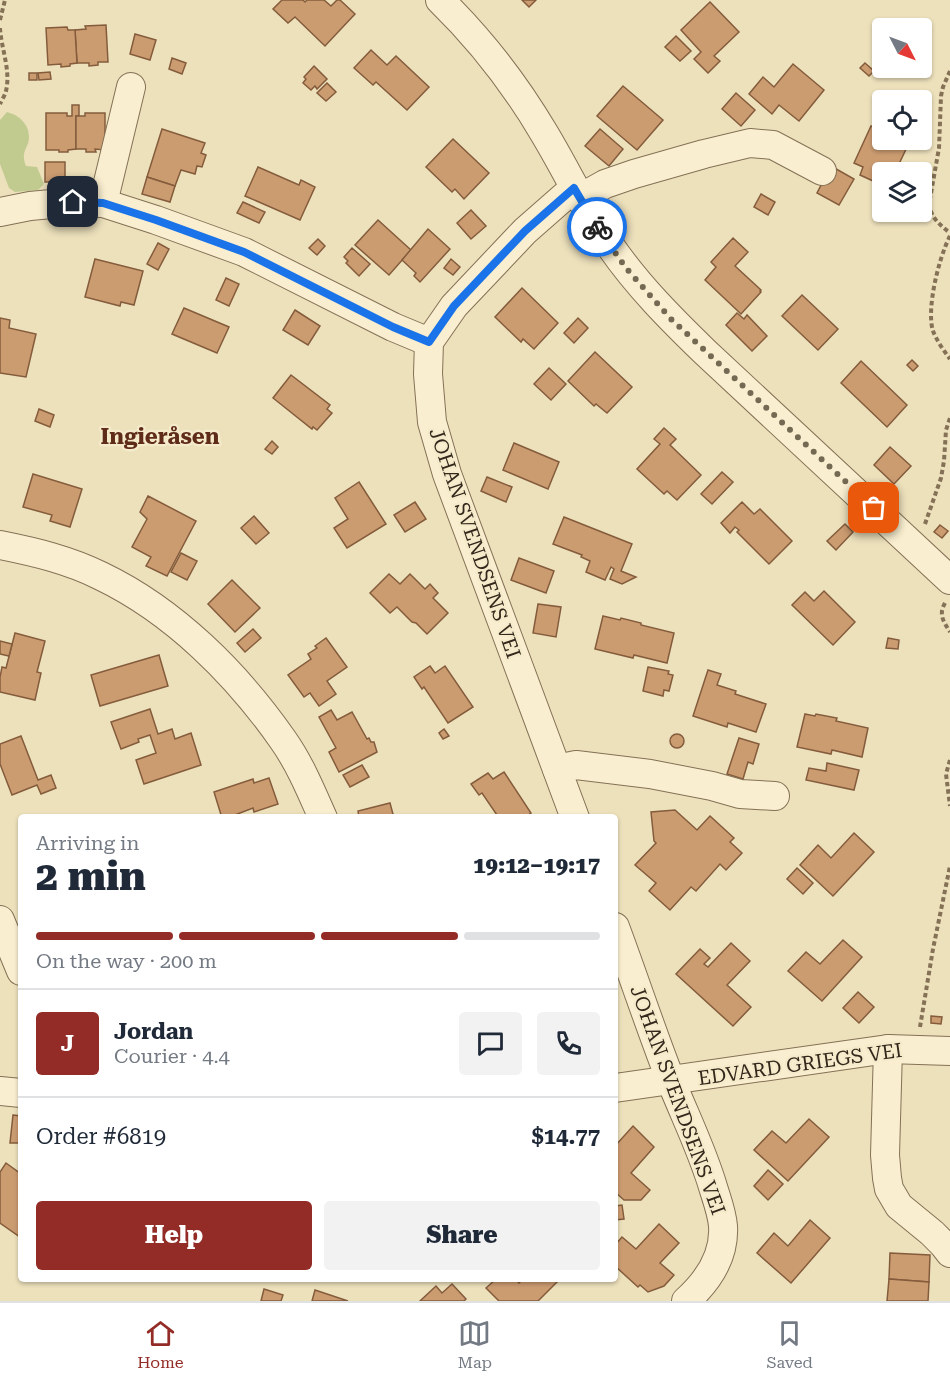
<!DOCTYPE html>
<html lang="en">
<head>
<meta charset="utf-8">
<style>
	body { margin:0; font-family:"Roboto Serif",serif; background:#f2f2f3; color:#1f2937; height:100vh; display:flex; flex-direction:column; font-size:22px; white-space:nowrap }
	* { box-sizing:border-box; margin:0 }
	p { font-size:20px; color:#747a83 }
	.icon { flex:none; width:33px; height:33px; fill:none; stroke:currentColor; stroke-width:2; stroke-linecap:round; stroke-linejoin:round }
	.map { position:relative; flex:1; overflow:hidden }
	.side { position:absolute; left:18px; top:814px; width:600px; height:468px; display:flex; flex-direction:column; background:#fff; border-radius:6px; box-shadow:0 2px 4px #0004 }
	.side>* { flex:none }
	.needle { width:39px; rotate:132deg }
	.buttons { position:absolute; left:872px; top:18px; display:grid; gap:12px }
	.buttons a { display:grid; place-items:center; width:60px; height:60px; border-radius:6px; background:#fff; box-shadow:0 2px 4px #0004; font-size:30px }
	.pin { position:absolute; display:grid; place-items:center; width:51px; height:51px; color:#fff; margin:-26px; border-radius:12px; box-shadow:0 3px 9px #0006 }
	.courier { position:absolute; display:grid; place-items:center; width:60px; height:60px; margin:-30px; border:4px solid #1a73e8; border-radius:50%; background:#fff; color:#222; box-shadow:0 2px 8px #0007 }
	.summary em { font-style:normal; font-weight:800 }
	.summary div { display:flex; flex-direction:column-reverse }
	.summary { display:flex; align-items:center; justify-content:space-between; height:102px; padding:0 18px }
	h1 { font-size:39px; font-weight:800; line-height:45px }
	.bar { display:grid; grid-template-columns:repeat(4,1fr); gap:9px 6px; align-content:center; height:72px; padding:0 18px }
	.bar i { height:8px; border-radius:4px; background:#e0e1e3 }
	.bar .on { background:#932b26 }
	.bar p { grid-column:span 4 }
	.line { display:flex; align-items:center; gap:15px; padding:0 18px; border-top:2px solid #e0e1e3 }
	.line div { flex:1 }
	.round { display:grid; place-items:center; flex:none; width:63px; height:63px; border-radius:6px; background:#f2f2f3 }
	.action { display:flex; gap:12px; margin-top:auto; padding:12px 18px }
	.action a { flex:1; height:69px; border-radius:6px; background:#932b26; color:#fff; font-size:24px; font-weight:800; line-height:69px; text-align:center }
	.action a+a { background:#f2f2f3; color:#1f2937 }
	.dock { display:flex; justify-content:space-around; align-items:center; height:84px; border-top:2px solid #e0e1e3; background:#fff; font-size:16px; color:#747a83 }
	.dock a { display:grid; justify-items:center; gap:3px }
	.dock .on { color:#932b26 }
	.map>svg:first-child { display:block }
	.green { fill:#c1cb90 }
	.building { fill:#cc9c71; stroke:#845c3c; stroke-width:1.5 }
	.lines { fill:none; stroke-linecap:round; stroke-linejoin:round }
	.minor-casing { stroke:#847156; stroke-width:30 }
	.path { stroke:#847156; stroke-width:4; stroke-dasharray:4.5 3; stroke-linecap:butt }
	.minor { stroke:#f9eecf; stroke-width:28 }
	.done { stroke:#746953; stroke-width:6; stroke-dasharray:0 10.8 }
	.route { stroke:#1a73e8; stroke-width:8 }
	.labels { text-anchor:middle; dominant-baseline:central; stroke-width:4.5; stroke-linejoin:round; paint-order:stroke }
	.street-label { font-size:20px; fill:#33281b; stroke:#f5ebcb }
	.quarter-label { font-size:22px; font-weight:bold; fill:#602c1a; stroke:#f5ebcb }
</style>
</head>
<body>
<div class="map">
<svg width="950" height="1301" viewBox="0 0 950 1301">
	<rect width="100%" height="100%" fill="#ede1bc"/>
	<!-- green -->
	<path class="green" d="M7 112C19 115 29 124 29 137 29 149 20 150 26 166L37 167 44 184 38 190 15 192 9 188 0 164V120Z"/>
	<!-- building -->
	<g class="building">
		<polygon points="282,0 303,0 305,2 307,0 324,0 331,6 337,0 340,0 355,14 325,46 295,17 288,23 273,9"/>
		<polygon points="522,0 536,0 529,7"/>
		<polygon points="710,2 739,32 714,56 720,61 708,73 694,59 701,52 681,30"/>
		<polygon points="106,25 108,62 98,62 98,65 89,66 89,63 77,63 75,30 86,29 85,26"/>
		<polygon points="67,27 68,30 75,30 77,63 70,64 70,66 61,67 61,64 48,65 46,28"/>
		<polygon points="135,34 156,40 150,60 130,54"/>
		<polygon points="676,36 691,51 680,61 665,47"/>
		<polygon points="371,50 387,65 396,56 429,87 407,110 376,82 373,85 354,68"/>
		<polygon points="172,58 186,63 182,74 169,69"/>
		<polygon points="865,63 874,71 869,76 860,68"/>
		<polygon points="793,64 824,90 799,121 779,105 772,114 749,94 763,77 774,87"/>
		<polygon points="314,66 327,79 317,89 315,86 311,90 303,83 306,79 304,77"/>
		<polygon points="50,72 51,79 39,80 38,73"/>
		<rect x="29" y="73" width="8" height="7"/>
		<polygon points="327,83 336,92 326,101 317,93"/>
		<polygon points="623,86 663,120 637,150 597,116"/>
		<polygon points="736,93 755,110 741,126 722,109"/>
		<polygon points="72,105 79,105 79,116 76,116 76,149 68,150 68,152 59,152 59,150 46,150 46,113 67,113 67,116 72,116"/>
		<polygon points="85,113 105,113 105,150 95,149 96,152 86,152 86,149 76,149 76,116 85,116"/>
		<polygon points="871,126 882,131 882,140 900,140 909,143 899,164 909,169 908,172 882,172 882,185 860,175 863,167 854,163"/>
		<polygon points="162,129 205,143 201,153 206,155 202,167 197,166 195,174 181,170 175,186 147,177"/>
		<polygon points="600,129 623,149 609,166 585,146"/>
		<polygon points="453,139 489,173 464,199 455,189 452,192 426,167"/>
		<rect x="45" y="162" width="20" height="20"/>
		<polygon points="831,166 854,179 839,205 817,193"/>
		<polygon points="258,167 299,185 301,180 315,187 300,220 245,196"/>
		<polygon points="147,177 175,186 170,202 142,194"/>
		<polygon points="761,194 775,202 768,215 754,207"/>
		<polygon points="243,202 265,212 259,223 237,213"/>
		<polygon points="471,210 486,226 471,239 457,223"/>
		<polygon points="378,220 411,250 389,275 355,245"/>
		<polygon points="428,229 450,249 420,282 414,276 416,273 402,260"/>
		<polygon points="733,238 748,252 735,266 761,290 760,291 761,292 741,314 705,280 716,267 711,262"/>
		<polygon points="318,239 325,246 317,255 309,248"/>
		<polygon points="158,243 169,249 158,270 147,264"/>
		<polygon points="352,248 370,264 359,276 346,263 348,261 344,257"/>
		<polygon points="95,259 143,271 134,305 121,302 120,306 85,297"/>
		<polygon points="451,259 460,267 453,275 444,268"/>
		<polygon points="226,278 239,284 229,306 216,300"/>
		<polygon points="522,288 558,323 534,349 523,339 521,342 495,317"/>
		<polygon points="802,295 838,329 818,350 782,316"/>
		<polygon points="184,308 229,327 217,353 172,334"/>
		<polygon points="295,310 320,326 308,345 283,330"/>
		<polygon points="737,313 744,319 747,315 767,336 752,351 726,325"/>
		<polygon points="0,318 10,320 9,328 36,334 26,377 0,373"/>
		<polygon points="578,318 588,328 574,343 564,333"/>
		<polygon points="595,352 632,387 607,413 596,404 594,406 568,381"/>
		<polygon points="912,360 918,366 913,371 907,365"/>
		<polygon points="861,361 907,405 887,427 841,383"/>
		<polygon points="549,368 566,384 551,400 534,384"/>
		<polygon points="291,375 330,405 327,409 332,413 317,430 313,427 312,429 273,398"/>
		<polygon points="39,409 54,415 50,427 35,421"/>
		<polygon points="664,428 676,439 670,445 701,475 677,500 667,491 664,494 637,469 660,444 654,439"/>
		<polygon points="272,441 278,447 272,454 265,449"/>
		<polygon points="514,443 559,462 548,489 503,470"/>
		<polygon points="890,447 911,466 894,484 874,465"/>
		<polygon points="722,472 733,482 712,504 701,494"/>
		<polygon points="33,474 82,489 70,527 50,521 52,515 23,507"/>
		<polygon points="487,477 512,487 506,502 481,491"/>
		<polygon points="359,482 386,524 347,548 334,528 348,519 335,498"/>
		<polygon points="148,496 196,521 167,576 146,566 151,557 132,547 147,519 140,512"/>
		<polygon points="415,502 426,519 405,532 394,515"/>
		<polygon points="742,502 754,514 760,509 792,541 769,564 737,532 739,530 735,527 730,533 721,523"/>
		<polygon points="254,516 269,533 256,544 241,528"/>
		<polygon points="564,517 632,544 621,571 636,577 622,584 610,579 614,569 611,567 605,580 586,572 590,561 581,557 582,555 553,544"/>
		<polygon points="845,524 853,532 836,550 827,541"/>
		<polygon points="940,525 948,531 942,538 934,532"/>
		<polygon points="181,553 197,561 187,580 171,572"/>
		<polygon points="519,558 554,571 546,593 511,580"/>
		<polygon points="389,574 400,584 410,574 425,589 430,584 438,593 433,598 448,613 427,634 416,623 412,622 397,607 390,613 370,593"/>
		<polygon points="232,580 260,608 235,632 208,604"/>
		<polygon points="824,591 855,622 833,645 792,605 805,592 814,601"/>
		<polygon points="538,604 561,607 556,637 533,633"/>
		<polygon points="603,616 620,620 621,618 641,623 641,625 674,633 667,663 634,655 633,658 595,649"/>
		<polygon points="253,629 261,638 245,652 237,643"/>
		<polygon points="15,633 45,641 37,672 41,673 35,700 0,692 0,677 2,667 6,668"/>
		<polygon points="326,638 347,667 327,681 336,694 319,706 310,693 304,697 288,675 311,659 308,654 317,648 315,646"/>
		<polygon points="888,638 899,640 898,649 886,648"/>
		<polygon points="0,641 12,644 9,656 0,654"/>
		<polygon points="159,655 168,686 100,706 91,675"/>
		<polygon points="430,666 435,673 445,666 473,707 448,723 424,687 422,689 414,677"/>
		<polygon points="648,667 669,671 668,674 673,675 669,691 664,690 663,696 643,691"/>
		<polygon points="708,670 721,674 717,685 736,691 735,694 766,704 756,732 728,723 727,727 693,716"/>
		<polygon points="150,709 158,734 172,729 175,739 191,733 201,765 144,784 136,760 156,753 150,735 138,739 139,742 121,749 111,722"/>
		<polygon points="331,710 337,720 352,712 367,739 369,738 371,742 374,742 377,752 339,772 329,752 336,748 319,717"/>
		<polygon points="805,714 815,716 816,714 837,718 836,721 868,728 862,757 832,750 831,754 797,747"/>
		<polygon points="444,729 449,736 443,739 439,733"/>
		<circle cx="677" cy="741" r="7"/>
		<polygon points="21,736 38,780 51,775 56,788 41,794 37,785 12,795 0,764 0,744"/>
		<polygon points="739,738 759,744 753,764 748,762 743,779 727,774"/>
		<polygon points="827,763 859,770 854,790 806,780 809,768 826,771"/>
		<polygon points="362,765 369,777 350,787 343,775"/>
		<polygon points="504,772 531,813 524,818 499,818 482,793 479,795 471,784 488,773 493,779"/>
		<polygon points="269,778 278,804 254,812 253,808 227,818 222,818 214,792 253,779 254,783"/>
		<polygon points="390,803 394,818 359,818 358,811"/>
		<polygon points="675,810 697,830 710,816 734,838 730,842 742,853 726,870 720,864 696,891 691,887 670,910 649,891 656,883 635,865 656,843 654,841 651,812"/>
		<polygon points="854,833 874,852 833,896 800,865 818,845 831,858"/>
		<polygon points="797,868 813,883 803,894 787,879"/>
		<polygon points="843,940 862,957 822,1001 788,971 806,952 820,964"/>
		<polygon points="731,943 750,961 727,985 751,1007 733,1026 676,974 700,949 710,958 704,964 708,967"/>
		<polygon points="858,992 874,1007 859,1023 843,1008"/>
		<polygon points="931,1016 942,1017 941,1024 931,1023"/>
		<polygon points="13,1115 21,1116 21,1143 10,1143"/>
		<polygon points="809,1119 829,1137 788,1181 754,1150 772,1131 786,1143"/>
		<polygon points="633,1126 654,1147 631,1173 650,1190 641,1200 624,1200 615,1192 615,1146"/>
		<polygon points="6,1163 21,1174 20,1237 0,1223 0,1172"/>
		<polygon points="768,1170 783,1184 768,1200 754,1186"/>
		<polygon points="622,1205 624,1219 615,1220 615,1206"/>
		<polygon points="810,1220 830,1238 791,1283 757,1253 774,1233 788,1246"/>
		<polygon points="659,1224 679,1243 660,1263 674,1275 664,1286 648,1292 640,1285 638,1287 615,1266 615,1245 622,1237 636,1249"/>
		<polygon points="890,1253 930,1255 929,1282 889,1279"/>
		<polygon points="889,1279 929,1282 928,1301 887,1301"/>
		<polygon points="495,1280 516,1280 519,1283 522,1280 559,1280 538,1301 499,1301 486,1288"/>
		<polygon points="452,1284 466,1299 464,1301 420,1301 436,1286 442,1293"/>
		<polygon points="264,1289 283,1295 281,1301 261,1301"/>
		<polygon points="315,1290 348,1301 312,1301"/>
	</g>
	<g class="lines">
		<!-- minor casing -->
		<g class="minor-casing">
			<g id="minor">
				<path d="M440 0C481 40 515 84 544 133 567 171 585 211 611 247 638 286 671 319 705 352L950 580"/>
				<polyline points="574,188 525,231 454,306 429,342 428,374 432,422 447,474 575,818"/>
				<polyline points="580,198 605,184 634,174 704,154 750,143 773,145 822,171"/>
				<polyline points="103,203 131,87"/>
				<polyline points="0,212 30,206 73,202 103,203 156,220 244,252 393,327 429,342"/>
				<path d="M0 545C35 552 69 560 101 576 174 611 237 674 283 740 300 764 311 791 323 818"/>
				<polyline points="557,769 576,765 650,774 712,786 740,794 775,796"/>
				<polyline points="0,920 21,971"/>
				<path d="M615 927C634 978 651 1030 671 1081 685 1116 702 1150 713 1187 717 1200 722 1213 723 1226 725 1257 707 1282 686 1301"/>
				<polyline points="888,1049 885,1155 887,1178 889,1189 899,1206 932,1233 943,1244 950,1253"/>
				<polyline points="615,1088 888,1049 950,1051"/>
				<polyline points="0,1091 21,1093"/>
			</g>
		</g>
		<!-- path -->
		<g class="path">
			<polyline points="0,20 5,0"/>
			<path d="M0 28C1 48 11 70 6 91 5 95 2 100 0 104"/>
			<path d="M950 71 943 87 941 96 939 148 929 204C931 218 940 225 950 233"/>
			<path d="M950 236C939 257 926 309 933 331 937 341 944 351 950 359"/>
			<polyline points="925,524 941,478 944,461 946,430 950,418"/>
			<path d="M945 603C938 615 944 622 950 632"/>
			<polyline points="950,760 946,774 950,806"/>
			<polyline points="920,1027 933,949 950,866"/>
		</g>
		<!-- minor -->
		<use href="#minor" class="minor"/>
	</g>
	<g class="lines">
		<!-- done -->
		<polyline class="done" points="597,227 626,268 671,319 874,508"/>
		<!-- route -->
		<polyline class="route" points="73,202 103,203 156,220 244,252 393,327 429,342 454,306 525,231 574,188 597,227"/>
	</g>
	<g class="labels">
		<!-- street labels -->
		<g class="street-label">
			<text transform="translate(475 543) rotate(71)">JOHAN SVENDSENS VEI</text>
			<text transform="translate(800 1064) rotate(-8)">EDVARD GRIEGS VEI</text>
			<text transform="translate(678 1100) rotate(70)">JOHAN SVENDSENS VEI</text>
		</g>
		<!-- quarter labels -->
		<g class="quarter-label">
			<text x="160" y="436">Ingieråsen</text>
		</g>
	</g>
</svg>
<div class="buttons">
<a><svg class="needle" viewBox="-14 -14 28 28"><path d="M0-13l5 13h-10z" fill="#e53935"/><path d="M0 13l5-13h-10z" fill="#747a83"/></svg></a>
<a><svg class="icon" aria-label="locate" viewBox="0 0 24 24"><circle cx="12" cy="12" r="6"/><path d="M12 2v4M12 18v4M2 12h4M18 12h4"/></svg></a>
<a><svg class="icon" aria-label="layers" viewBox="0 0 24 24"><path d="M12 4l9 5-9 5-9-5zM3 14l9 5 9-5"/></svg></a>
</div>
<div class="pin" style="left:874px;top:508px;background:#ea580c"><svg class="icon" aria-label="bag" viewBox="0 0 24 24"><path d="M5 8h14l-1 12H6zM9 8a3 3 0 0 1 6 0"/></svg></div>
<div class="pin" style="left:73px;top:202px;background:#1f2937"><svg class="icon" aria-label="home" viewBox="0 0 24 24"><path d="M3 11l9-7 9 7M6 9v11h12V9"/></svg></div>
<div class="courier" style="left:597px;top:227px"><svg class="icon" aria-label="bike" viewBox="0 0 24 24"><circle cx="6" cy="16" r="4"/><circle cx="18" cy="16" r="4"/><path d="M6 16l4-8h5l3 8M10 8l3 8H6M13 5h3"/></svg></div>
<section class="side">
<div class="summary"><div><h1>2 min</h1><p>Arriving in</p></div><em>19:12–19:17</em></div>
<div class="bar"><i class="on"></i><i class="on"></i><i class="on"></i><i></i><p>On the way · 200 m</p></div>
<div class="line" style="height:108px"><b class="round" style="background:#932b26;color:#fff">J</b><div><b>Jordan</b><p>Courier · 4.4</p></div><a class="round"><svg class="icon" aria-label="chat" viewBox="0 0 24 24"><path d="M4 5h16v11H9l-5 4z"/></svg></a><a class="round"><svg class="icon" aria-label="phone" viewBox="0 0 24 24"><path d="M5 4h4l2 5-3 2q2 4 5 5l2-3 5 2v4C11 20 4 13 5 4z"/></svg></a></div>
<div class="line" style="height:78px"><div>Order #6819</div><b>$14.77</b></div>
<div class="action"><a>Help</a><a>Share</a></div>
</section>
</div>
<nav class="dock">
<a class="on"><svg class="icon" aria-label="home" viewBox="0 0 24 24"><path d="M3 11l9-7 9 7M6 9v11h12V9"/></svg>Home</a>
<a><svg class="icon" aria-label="map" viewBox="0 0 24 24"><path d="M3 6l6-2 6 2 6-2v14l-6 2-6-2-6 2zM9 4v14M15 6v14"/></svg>Map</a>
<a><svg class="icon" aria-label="saved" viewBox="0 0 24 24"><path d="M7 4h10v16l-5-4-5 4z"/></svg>Saved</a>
</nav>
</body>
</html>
